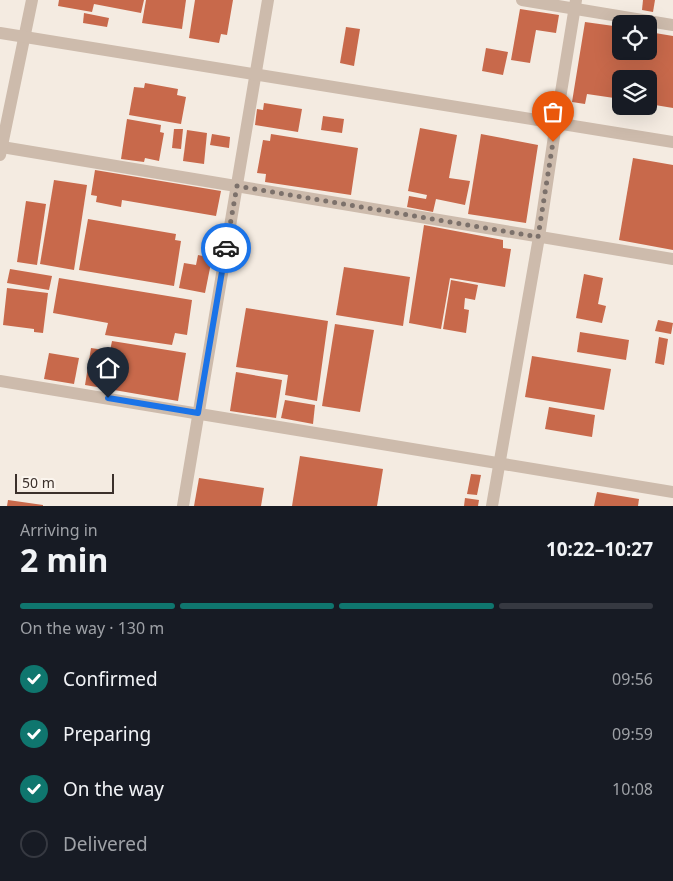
<!DOCTYPE html>
<html lang="en">
<head>
<meta charset="utf-8">
<style>
	body { margin:0; font-family:"Noto Sans",sans-serif; background:#242831; color:#f1f3f6; height:100vh; display:flex; flex-direction:column; font-size:19px; white-space:nowrap }
	* { box-sizing:border-box; margin:0 }
	p { font-size:16px; color:#9ea1a6 }
	.icon { flex:none; width:28px; height:28px; fill:none; stroke:currentColor; stroke-width:2; stroke-linecap:round; stroke-linejoin:round }
	.map { position:relative; height:506px; overflow:hidden }
	.drawer { display:flex; flex-direction:column; background:#171b24; flex:1 }
	.drawer>* { flex:none }
	.tools { position:absolute; left:612px; top:15px; display:grid; gap:10px }
	.tools a { display:grid; place-items:center; width:45px; height:45px; border-radius:8px; background:#171b24; box-shadow:0 5px 20px #0002; font-size:25px }
	.scale { position:absolute; left:15px; bottom:12px; width:99px; box-sizing:border-box; padding-left:5px; border:2px solid #3b302b; border-top:0; font-size:14px; line-height:18px; white-space:nowrap; color:#3b302b; -webkit-text-stroke:4px #fbf5ee; paint-order:stroke }
	.pin { position:absolute; display:grid; place-items:center; width:42px; height:42px; color:#fff; margin:-51px -21px; border-radius:50% 50% 50% 0; rotate:-45deg; box-shadow:0 0 5px #0007 }
	.pin .icon { rotate:45deg }
	.courier { position:absolute; display:grid; place-items:center; width:50px; height:50px; margin:-25px; border:4px solid #1a73e8; border-radius:50%; background:#fff; color:#222; box-shadow:0 1px 6px #0007 }
	.overview em { font-style:normal; font-weight:700 }
	.overview div { display:flex; flex-direction:column-reverse }
	.overview { display:flex; align-items:center; justify-content:space-between; height:85px; padding:0 20px }
	h1 { font-size:32px; font-weight:700; line-height:38px }
	.bar { display:grid; grid-template-columns:repeat(4,1fr); gap:8px 5px; align-content:center; height:60px; padding:0 20px }
	.bar i { height:6px; border-radius:4px; background:#363941 }
	.bar .current { background:#0f766e }
	.bar p { grid-column:span 4 }
	ol { padding:0 20px; list-style:none }
	li { display:flex; align-items:center; gap:15px; height:55px }
	li p { margin-inline-start:auto }
	li .icon { padding:5px; border-radius:50%; background:#0f766e; color:#fff; stroke-width:4 }
	li:last-child { color:#9ea1a6 }
	li i { width:28px; height:28px; border:2px solid #363941; border-radius:50% }
	.map>svg:first-child { display:block }
	.building { fill:#c8694b }
	.lines { fill:none; stroke-linecap:round; stroke-linejoin:round }
	.minor { stroke:#cdbbac; stroke-width:12 }
	.tertiary { stroke:#cdbbac; stroke-width:12 }
	.done { stroke:#7c716b; stroke-width:5; stroke-dasharray:0 9 }
	.route { stroke:#1a73e8; stroke-width:6 }
</style>
</head>
<body>
<div class="map">
<svg width="673" height="506" viewBox="0 0 673 506">
	<rect width="100%" height="100%" fill="#f4ebe1"/>
	<!-- building -->
	<g class="building">
		<polygon points="59,0 144,0 141,13 94,4 92,12 58,6"/>
		<polygon points="146,0 186,0 182,29 142,23"/>
		<polygon points="195,0 233,0 227,35 221,34 219,43 189,38"/>
		<polygon points="643,0 655,0 653,12 642,10"/>
		<polygon points="520,9 559,15 556,33 536,30 530,63 511,60"/>
		<polygon points="84,13 109,18 107,27 83,23"/>
		<polygon points="585,22 621,27 621,51 649,51 649,32 673,36 673,108 649,104 649,79 621,79 621,99 587,94 585,104 572,102"/>
		<polygon points="346,27 360,29 354,66 340,63"/>
		<polygon points="486,48 508,52 503,75 482,71"/>
		<polygon points="145,83 178,89 177,95 186,97 181,124 129,115 134,87 144,88"/>
		<polygon points="264,103 302,109 298,132 255,125 257,109 263,110"/>
		<polygon points="323,116 344,119 342,133 321,130"/>
		<polygon points="127,119 161,125 160,132 164,133 159,161 145,158 144,162 121,159"/>
		<polygon points="420,128 457,135 449,178 470,181 465,205 436,199 433,212 407,207 409,196 426,199 427,195 408,191"/>
		<polygon points="174,129 183,129 181,149 172,148"/>
		<polygon points="187,130 207,133 204,164 183,161"/>
		<polygon points="212,134 230,137 229,148 210,145"/>
		<polygon points="271,134 358,148 351,195 265,182 266,174 257,173 263,140 270,141"/>
		<polygon points="481,134 538,145 526,223 468,214"/>
		<polygon points="633,158 673,165 673,250 619,240"/>
		<polygon points="95,170 221,191 216,216 122,200 121,207 96,202 97,196 91,195"/>
		<polygon points="54,180 87,185 74,270 40,264"/>
		<polygon points="26,201 46,204 37,265 17,262"/>
		<polygon points="88,219 176,234 175,240 181,241 174,286 79,270"/>
		<polygon points="424,225 503,240 503,248 511,249 505,287 450,278 441,329 409,323"/>
		<polygon points="198,255 212,258 205,293 179,288 184,263 196,265"/>
		<polygon points="344,267 410,277 403,326 336,315"/>
		<polygon points="10,269 52,276 49,290 7,283"/>
		<polygon points="584,274 603,278 598,304 606,306 602,323 576,318"/>
		<polygon points="59,278 192,300 187,335 175,333 172,345 105,335 108,323 53,313"/>
		<polygon points="451,280 478,285 475,300 465,298 464,309 469,310 466,333 443,329"/>
		<polygon points="7,288 48,293 43,333 34,332 34,329 3,325"/>
		<polygon points="246,308 328,321 317,401 285,395 288,375 236,367"/>
		<polygon points="658,320 673,323 671,334 655,331"/>
		<polygon points="335,324 374,330 360,412 322,406"/>
		<polygon points="580,332 629,340 626,360 577,352"/>
		<polygon points="659,337 668,339 664,365 655,363"/>
		<polygon points="112,341 186,353 178,401 85,385 91,348 110,351"/>
		<polygon points="49,353 79,358 74,384 44,379"/>
		<polygon points="532,356 611,369 604,410 525,397"/>
		<polygon points="236,372 282,380 276,418 230,411"/>
		<polygon points="285,400 315,405 313,424 281,418"/>
		<polygon points="549,407 595,415 592,437 545,429"/>
		<polygon points="300,456 383,469 377,506 292,506"/>
		<polygon points="471,474 481,475 477,495 467,494"/>
		<polygon points="199,478 264,488 261,506 194,506"/>
		<polygon points="597,492 639,499 638,506 594,506"/>
		<polygon points="465,498 479,500 478,506 464,506"/>
		<polygon points="8,500 43,505 43,506 7,506"/>
	</g>
	<g class="lines">
		<!-- minor -->
		<g class="minor">
			<polyline points="522,0 673,25"/>
			<polyline points="2,147 673,259"/>
			<polyline points="0,155 32,0"/>
			<polyline points="0,381 673,492"/>
			<polyline points="183,506 268,0"/>
		</g>
		<!-- tertiary -->
		<g class="tertiary">
			<polyline points="0,33 673,142"/>
			<polyline points="492,506 539,237 556,123 576,0"/>
		</g>
	</g>
	<g class="lines">
		<!-- done -->
		<polyline class="done" points="226,248 237,186 538,237 553,142"/>
		<!-- route -->
		<polyline class="route" points="108,398 198,413 226,248"/>
	</g>
</svg>
<div class="tools">
<a><svg class="icon" aria-label="locate" viewBox="0 0 24 24"><circle cx="12" cy="12" r="6"/><path d="M12 2v4M12 18v4M2 12h4M18 12h4"/></svg></a>
<a><svg class="icon" aria-label="layers" viewBox="0 0 24 24"><path d="M12 4l9 5-9 5-9-5zM3 14l9 5 9-5"/></svg></a>
</div>
<div class="scale">50 m</div>
<div class="pin" style="left:553px;top:142px;background:#ea580c"><svg class="icon" aria-label="bag" viewBox="0 0 24 24"><path d="M5 8h14l-1 12H6zM9 8a3 3 0 0 1 6 0"/></svg></div>
<div class="pin" style="left:108px;top:398px;background:#1f2937"><svg class="icon" aria-label="home" viewBox="0 0 24 24"><path d="M3 11l9-7 9 7M6 9v11h12V9"/></svg></div>
<div class="courier" style="left:226px;top:248px"><svg class="icon" aria-label="car" viewBox="0 0 24 24"><path d="M5 17H2v-5l4-1 3-4h7l3 4 3 1v5h-3M9 17h6M6 11h13"/><circle cx="7" cy="17" r="2"/><circle cx="17" cy="17" r="2"/></svg></div>
</div>
<section class="drawer">
<div class="overview"><div><h1>2 min</h1><p>Arriving in</p></div><em>10:22–10:27</em></div>
<div class="bar"><i class="current"></i><i class="current"></i><i class="current"></i><i></i><p>On the way · 130 m</p></div>
<ol>
<li><svg class="icon" aria-label="check" viewBox="0 0 24 24"><path d="M5 12l5 5 9-10"/></svg>Confirmed<p>09:56</p></li>
<li><svg class="icon" aria-label="check" viewBox="0 0 24 24"><path d="M5 12l5 5 9-10"/></svg>Preparing<p>09:59</p></li>
<li><svg class="icon" aria-label="check" viewBox="0 0 24 24"><path d="M5 12l5 5 9-10"/></svg>On the way<p>10:08</p></li>
<li><i></i>Delivered</li>
</ol>
</section>
</body>
</html>
